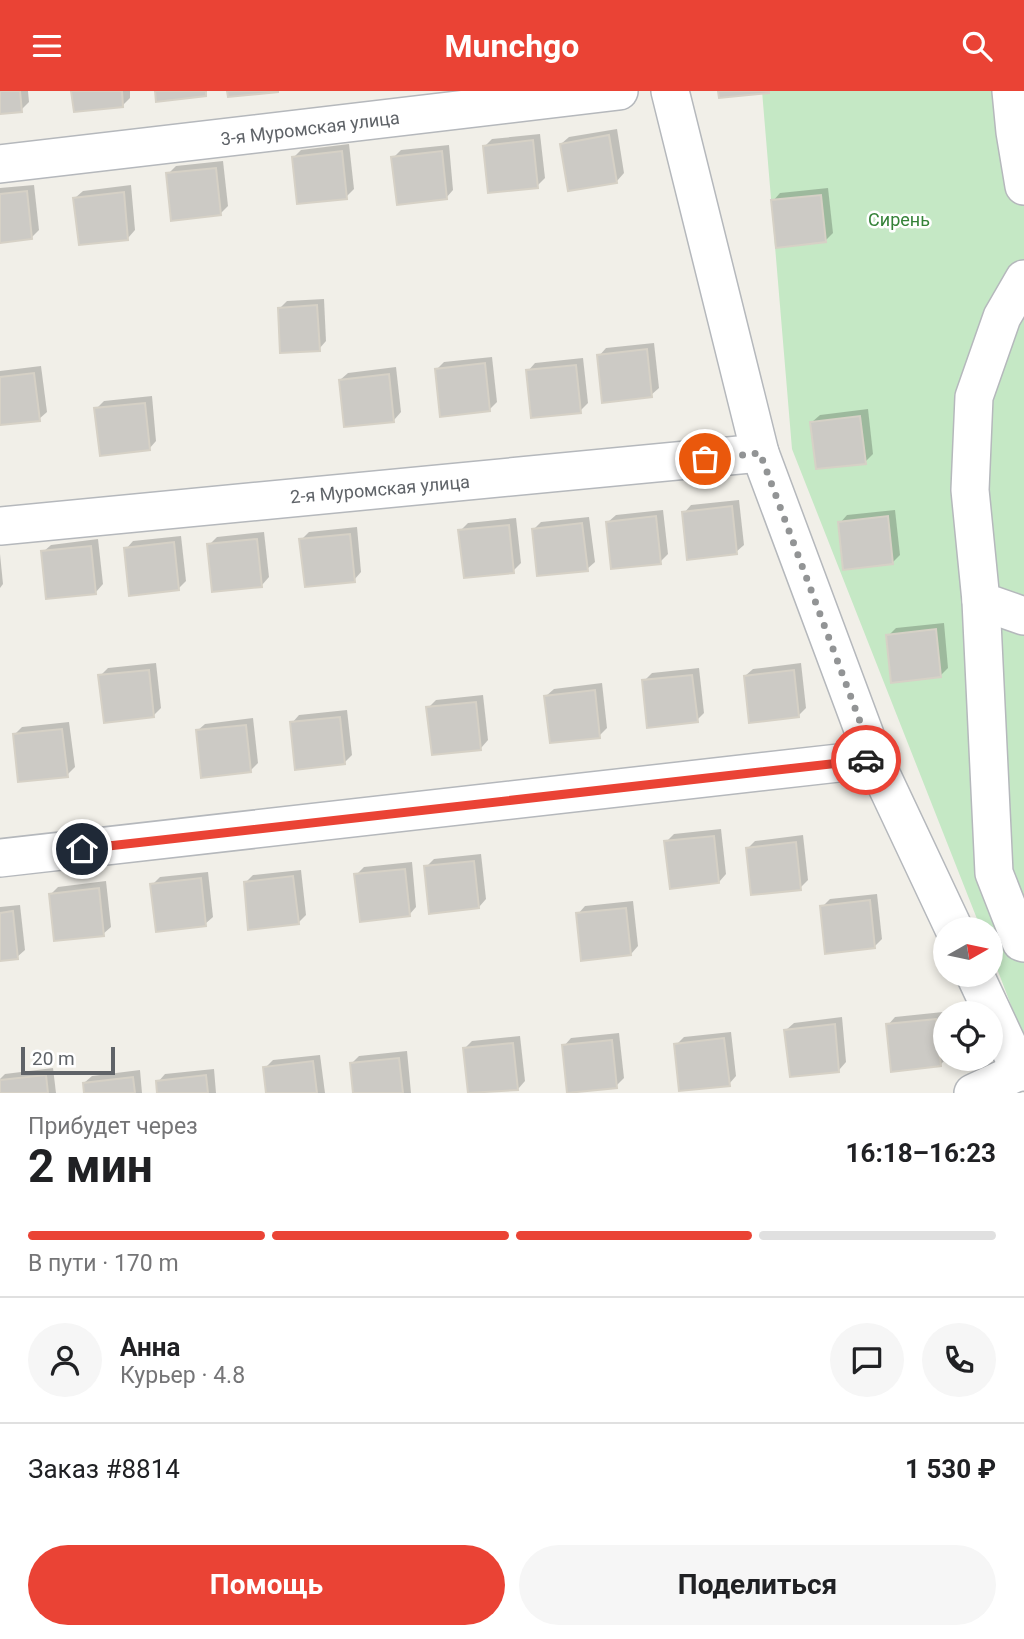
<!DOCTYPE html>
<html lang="ru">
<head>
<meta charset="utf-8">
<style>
	body { margin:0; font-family:Roboto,sans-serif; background:#f6f6f6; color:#202124; height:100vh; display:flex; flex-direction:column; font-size:26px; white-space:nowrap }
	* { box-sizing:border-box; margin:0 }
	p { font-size:23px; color:#757577 }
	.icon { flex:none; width:38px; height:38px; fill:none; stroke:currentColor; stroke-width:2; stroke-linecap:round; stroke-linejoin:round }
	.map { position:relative; height:1002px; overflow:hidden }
	.drawer { display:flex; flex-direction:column; background:#fff; flex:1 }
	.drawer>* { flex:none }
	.needle { width:46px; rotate:81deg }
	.fabs { position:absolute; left:933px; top:826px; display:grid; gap:14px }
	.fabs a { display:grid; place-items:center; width:70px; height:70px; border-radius:50%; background:#fff; box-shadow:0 4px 10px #0003; font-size:35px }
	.scale { position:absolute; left:21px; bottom:18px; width:94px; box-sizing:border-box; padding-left:7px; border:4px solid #5f6368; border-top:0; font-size:19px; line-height:24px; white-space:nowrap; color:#5f6368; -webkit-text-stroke:5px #fff; paint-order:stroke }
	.pin { position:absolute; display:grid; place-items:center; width:60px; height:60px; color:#fff; margin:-30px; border:4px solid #fff; border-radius:50%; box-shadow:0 2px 7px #0007 }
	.courier { position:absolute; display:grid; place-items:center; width:70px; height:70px; margin:-35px; border:5px solid #ea4335; border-radius:50%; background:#fff; color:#222; box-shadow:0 2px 9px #0007 }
	.headline em { font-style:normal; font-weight:700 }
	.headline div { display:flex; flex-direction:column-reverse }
	.headline { display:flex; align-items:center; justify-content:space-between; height:119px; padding:0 28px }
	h1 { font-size:46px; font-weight:700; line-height:52px }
	.bar { display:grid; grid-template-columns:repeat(4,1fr); gap:10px 7px; align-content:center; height:84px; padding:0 28px }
	.bar i { height:9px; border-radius:5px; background:#e0e0e0 }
	.bar .on { background:#ea4335 }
	.bar p { grid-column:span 4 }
	.line { display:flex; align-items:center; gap:18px; padding:0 28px; border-top:2px solid #e0e0e0 }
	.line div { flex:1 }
	.round { display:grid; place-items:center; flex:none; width:74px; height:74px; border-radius:37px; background:#f6f6f6 }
	.button { display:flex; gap:14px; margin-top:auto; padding:14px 28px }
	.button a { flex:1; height:80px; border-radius:42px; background:#ea4335; color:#fff; font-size:28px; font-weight:700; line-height:80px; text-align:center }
	.button a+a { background:#f6f6f6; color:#202124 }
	header { display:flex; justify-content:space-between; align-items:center; height:91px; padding:0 28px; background:#ea4335; color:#fff; font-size:32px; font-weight:700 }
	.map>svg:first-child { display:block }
	.green { fill:#c5e8c5 }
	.shadow { fill:#0003 }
	.building { fill:#cccac5; stroke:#d6d1c6; stroke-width:2 }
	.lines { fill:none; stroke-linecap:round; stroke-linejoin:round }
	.minor-casing { stroke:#b5b8bc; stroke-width:40 }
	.minor { stroke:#fff; stroke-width:37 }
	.done { stroke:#929495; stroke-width:7; stroke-dasharray:0 12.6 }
	.route { stroke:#ea4335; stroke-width:9 }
	.labels { text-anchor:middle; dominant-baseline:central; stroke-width:5; stroke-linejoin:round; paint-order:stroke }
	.street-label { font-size:18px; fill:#5f6368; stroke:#fff }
	.park-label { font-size:18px; fill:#348238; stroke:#fff }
</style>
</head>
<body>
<header><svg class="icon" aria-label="menu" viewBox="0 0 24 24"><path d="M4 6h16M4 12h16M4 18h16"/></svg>Munchgo<svg class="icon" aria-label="search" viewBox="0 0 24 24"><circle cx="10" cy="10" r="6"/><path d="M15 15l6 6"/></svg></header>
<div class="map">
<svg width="1024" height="1002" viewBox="0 0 1024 1002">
	<rect width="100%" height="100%" fill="#f1efe8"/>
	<!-- green -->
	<polygon class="green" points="762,0 1024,0 1024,948 991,862 990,838 981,838 792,358"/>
	<!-- shadow -->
	<g class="shadow">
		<polygon points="0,0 28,0 29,11 21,19 0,21"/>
		<polygon points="73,0 130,0 130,7 123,14"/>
		<polygon points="617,38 624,82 617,90 561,53 569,46"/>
		<polygon points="540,43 545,87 537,95 485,55 492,48"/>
		<polygon points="349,53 354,98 346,106 294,66 301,59"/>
		<polygon points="449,54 453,99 446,107 393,67 401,59"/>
		<polygon points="223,70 228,115 220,123 168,83 176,75"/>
		<polygon points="34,94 39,139 32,146 0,150 0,97"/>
		<polygon points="131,94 135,139 128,147 75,107 83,100"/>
		<polygon points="828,97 833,142 825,150 773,110 780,102"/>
		<polygon points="324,208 326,250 319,258 279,218 287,210"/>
		<polygon points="654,252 659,297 651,304 599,265 606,257"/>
		<polygon points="492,266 497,311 490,318 437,278 444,271"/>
		<polygon points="583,267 588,312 580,320 528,280 535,272"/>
		<polygon points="41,275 47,321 39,328 0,333 0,280"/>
		<polygon points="396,276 401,321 394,329 340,289 348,282"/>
		<polygon points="152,305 156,350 149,358 96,318 104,310"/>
		<polygon points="868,318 873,363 865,371 812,331 820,324"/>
		<polygon points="739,409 744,454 736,461 684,422 691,414"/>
		<polygon points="663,419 668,463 660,471 608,431 616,424"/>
		<polygon points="895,419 900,464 892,472 840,432 847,424"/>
		<polygon points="589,426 595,471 587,478 534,438 541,431"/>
		<polygon points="516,427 521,472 513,480 460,440 468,432"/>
		<polygon points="357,436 361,481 354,489 301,449 309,441"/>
		<polygon points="264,441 269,486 262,494 209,454 217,446"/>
		<polygon points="181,445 186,490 178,498 126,458 133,450"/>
		<polygon points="98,448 103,493 96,501 43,461 51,454"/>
		<polygon points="0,463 3,493 0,497"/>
		<polygon points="944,532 948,577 941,584 888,545 896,537"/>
		<polygon points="156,572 161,617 153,625 100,585 108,577"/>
		<polygon points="801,572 806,617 798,625 745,585 753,578"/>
		<polygon points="699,577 704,622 697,629 644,590 652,582"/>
		<polygon points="602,592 607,637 599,645 546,605 554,598"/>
		<polygon points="483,604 488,649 481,657 428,617 436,609"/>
		<polygon points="347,619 352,664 344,672 292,632 299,624"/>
		<polygon points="253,627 258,672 250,680 197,640 205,633"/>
		<polygon points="69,631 75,676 67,684 14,644 22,636"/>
		<polygon points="721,738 726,783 719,791 666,751 674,743"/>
		<polygon points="803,744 808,789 800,797 748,757 755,750"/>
		<polygon points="481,763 486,808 479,816 426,776 434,768"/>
		<polygon points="412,771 416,816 409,824 356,784 364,776"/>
		<polygon points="301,779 306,824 298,832 245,792 253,784"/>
		<polygon points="208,781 213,826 205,833 152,794 160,786"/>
		<polygon points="106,790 111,836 103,843 51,803 58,796"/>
		<polygon points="877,803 882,848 875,855 822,816 830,808"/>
		<polygon points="633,810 638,855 631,863 578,823 585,815"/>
		<polygon points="20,814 25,859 17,866 0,868 0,816"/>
		<polygon points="943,921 946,968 940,974 888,934 895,926"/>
		<polygon points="842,926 846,971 839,979 786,939 794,932"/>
		<polygon points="731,941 736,985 729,993 676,954 684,946"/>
		<polygon points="619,942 624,987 616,995 564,955 571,947"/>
		<polygon points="520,945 525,990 518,998 469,1002 464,958 472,950"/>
		<polygon points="407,960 411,1002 354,1002 351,973 359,965"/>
		<polygon points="320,964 325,1002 268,1002 265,977 273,969"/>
		<polygon points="53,977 56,1002 0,1002 0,988 5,983"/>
		<polygon points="214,978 216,1002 159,1002 158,991 165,983"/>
		<polygon points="140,979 142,1002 86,1002 84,992 92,985"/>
	</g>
	<!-- building -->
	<g class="building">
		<polygon points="0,0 20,0 22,21 0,23"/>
		<polygon points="71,0 122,0 123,16 74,21"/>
		<polygon points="155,0 206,0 206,5 156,11"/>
		<polygon points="227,0 278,0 278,1 228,6"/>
		<polygon points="718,0 769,0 769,2 719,7"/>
		<polygon points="609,44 617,92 568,100 560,53"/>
		<polygon points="533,49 538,97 488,102 483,55"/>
		<polygon points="342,60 347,108 297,113 292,66"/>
		<polygon points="442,60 447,108 397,114 391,66"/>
		<polygon points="216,77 221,124 171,130 166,82"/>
		<polygon points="27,100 32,148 0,152 0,103"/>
		<polygon points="124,101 128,149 79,154 73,107"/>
		<polygon points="821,104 826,151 776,157 771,109"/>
		<polygon points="317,214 320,260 280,262 278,217"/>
		<polygon points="647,258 652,306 602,312 597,264"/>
		<polygon points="485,272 490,320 440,326 435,278"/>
		<polygon points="576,274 581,322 531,327 526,279"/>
		<polygon points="34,282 40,330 0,334 0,286"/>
		<polygon points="389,283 394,331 344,336 339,289"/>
		<polygon points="145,312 150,359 100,365 94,317"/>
		<polygon points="860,325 866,373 816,378 810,331"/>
		<polygon points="732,415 737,463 687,469 682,421"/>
		<polygon points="656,425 661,473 611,478 606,431"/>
		<polygon points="888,425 893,473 843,479 838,431"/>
		<polygon points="582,432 588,480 537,485 532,438"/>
		<polygon points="509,434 514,482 464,487 458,439"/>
		<polygon points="350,443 355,491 305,496 299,448"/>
		<polygon points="257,448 262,496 212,501 207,453"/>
		<polygon points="174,451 179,499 129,505 124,457"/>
		<polygon points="91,455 96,503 46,508 41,460"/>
		<polygon points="936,538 941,586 891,592 886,544"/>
		<polygon points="149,579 154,626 104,632 98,584"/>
		<polygon points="794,579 799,626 749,632 744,585"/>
		<polygon points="692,584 698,631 647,637 642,589"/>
		<polygon points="595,599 600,647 550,652 544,605"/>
		<polygon points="476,611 481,659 432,664 426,616"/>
		<polygon points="340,626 345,673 295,679 290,631"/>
		<polygon points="246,634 251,681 201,687 196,639"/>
		<polygon points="62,638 68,686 18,691 13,643"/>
		<polygon points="714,745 719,792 670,798 664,750"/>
		<polygon points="796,751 801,799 751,804 746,757"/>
		<polygon points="474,770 479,817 429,823 424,775"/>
		<polygon points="405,778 410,825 360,831 354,783"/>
		<polygon points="293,785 299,833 248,839 244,791"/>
		<polygon points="201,787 206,835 156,841 150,793"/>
		<polygon points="99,797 104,845 54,850 49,803"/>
		<polygon points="870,809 875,857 825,863 820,815"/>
		<polygon points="626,817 631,864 581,870 576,822"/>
		<polygon points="13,820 18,868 0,870 0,822"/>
		<polygon points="936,928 941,975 891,981 886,933"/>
		<polygon points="835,933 839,981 790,986 784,939"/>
		<polygon points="724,947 730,995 679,1000 674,953"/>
		<polygon points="612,949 617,997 567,1002 562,954"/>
		<polygon points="513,952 518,999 468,1002 463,957"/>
		<polygon points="399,967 403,1002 353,1002 350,972"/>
		<polygon points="313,970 317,1002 266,1002 263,976"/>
		<polygon points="46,984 48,1002 0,1002 0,989"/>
		<polygon points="206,984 208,1002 157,1002 156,990"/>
		<polygon points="133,986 135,1002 84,1002 83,992"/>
	</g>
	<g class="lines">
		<!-- minor casing -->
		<g class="minor-casing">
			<g id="minor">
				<polyline points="670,0 760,362 874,668 954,838"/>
				<polyline points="1011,0 1015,41 1024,95"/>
				<polyline points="0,73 619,0"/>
				<polyline points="1024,188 1002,226 974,306 970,399 981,510 1024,525"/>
				<polyline points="0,435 760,362"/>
				<polyline points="981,510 994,782 1021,851 1024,852"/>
				<polyline points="0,767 874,668"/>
				<polyline points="975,884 1020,980 1024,981"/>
				<polyline points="973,1002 1020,980"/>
			</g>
		</g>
		<!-- minor -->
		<use href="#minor" class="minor"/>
	</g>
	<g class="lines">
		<!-- done -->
		<polyline class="done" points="705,368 760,362 874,668 866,669"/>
		<!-- route -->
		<polyline class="route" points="82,758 866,669"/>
	</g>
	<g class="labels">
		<!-- street labels -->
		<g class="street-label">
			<text transform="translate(310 37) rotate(-7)">3-я Муромская улица</text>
			<text transform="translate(380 398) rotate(-5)">2-я Муромская улица</text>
		</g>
		<!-- park labels -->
		<g class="park-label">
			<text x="899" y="128">Сирень</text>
		</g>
	</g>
</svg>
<div class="fabs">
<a><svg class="needle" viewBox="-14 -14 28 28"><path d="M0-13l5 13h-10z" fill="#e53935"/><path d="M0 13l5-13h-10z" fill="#757577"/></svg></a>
<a><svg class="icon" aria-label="locate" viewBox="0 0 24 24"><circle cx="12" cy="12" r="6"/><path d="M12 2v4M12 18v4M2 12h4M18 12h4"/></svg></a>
</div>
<div class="scale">20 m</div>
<div class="pin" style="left:705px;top:368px;background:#ea580c"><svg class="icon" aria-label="bag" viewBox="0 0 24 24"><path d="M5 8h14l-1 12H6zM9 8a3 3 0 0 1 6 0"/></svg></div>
<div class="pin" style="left:82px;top:758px;background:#1f2937"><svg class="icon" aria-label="home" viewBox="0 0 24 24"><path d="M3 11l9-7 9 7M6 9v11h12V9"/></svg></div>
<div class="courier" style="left:866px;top:669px"><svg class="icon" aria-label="car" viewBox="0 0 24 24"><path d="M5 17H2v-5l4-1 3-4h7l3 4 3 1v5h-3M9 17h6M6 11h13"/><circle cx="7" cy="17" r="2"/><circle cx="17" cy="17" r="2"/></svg></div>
</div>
<section class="drawer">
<div class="headline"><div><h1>2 мин</h1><p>Прибудет через</p></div><em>16:18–16:23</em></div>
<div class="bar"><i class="on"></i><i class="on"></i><i class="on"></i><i></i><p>В пути · 170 m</p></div>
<div class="line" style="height:126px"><a class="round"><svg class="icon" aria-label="person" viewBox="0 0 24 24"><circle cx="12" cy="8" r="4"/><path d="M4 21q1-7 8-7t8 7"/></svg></a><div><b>Анна</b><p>Курьер · 4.8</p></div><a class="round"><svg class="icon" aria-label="chat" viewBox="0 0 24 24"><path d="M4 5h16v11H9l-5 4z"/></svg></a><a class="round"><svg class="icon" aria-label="phone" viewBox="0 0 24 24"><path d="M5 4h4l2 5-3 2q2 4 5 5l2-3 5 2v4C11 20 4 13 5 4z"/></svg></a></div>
<div class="line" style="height:91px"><div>Заказ #8814</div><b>1 530 ₽</b></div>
<div class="button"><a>Помощь</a><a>Поделиться</a></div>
</section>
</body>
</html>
